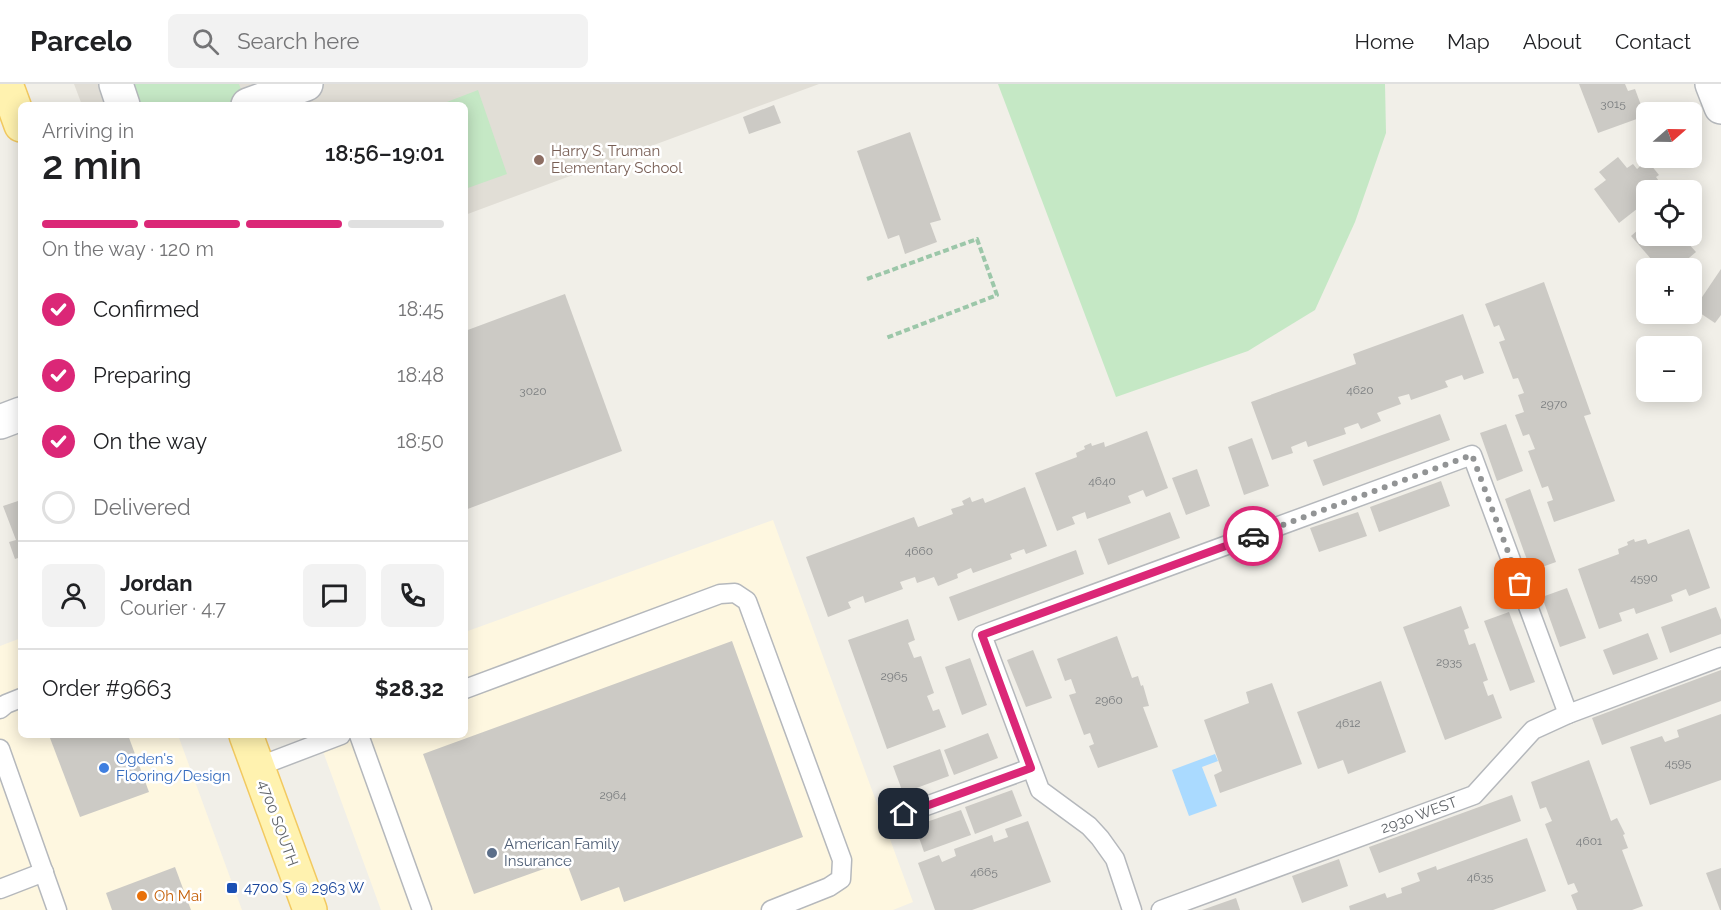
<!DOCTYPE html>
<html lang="en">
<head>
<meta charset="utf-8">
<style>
	body { margin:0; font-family:Raleway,sans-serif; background:#f2f2f2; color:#202124; height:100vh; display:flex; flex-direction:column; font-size:22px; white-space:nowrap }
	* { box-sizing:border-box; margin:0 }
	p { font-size:20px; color:#757577 }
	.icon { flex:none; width:33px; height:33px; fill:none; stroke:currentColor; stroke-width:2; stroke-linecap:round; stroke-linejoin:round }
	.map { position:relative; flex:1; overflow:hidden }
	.panel { position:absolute; left:18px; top:18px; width:450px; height:636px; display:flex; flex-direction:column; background:#fff; border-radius:9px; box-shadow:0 3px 15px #0003 }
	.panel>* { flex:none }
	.needle { width:39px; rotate:70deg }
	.tools { position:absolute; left:1636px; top:18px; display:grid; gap:12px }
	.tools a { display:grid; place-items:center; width:66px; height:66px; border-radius:9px; background:#fff; box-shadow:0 3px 15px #0003; font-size:30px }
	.pin { position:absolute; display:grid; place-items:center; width:51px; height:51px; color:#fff; margin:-26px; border-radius:12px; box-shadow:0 3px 9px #0006 }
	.courier { position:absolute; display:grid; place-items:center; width:60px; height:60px; margin:-30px; border:4px solid #db2777; border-radius:50%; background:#fff; color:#222; box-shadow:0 2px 8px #0007 }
	.headline em { font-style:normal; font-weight:600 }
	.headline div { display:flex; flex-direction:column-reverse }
	.headline { display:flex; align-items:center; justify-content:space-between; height:102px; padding:0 24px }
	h1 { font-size:39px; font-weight:600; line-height:45px }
	.bar { display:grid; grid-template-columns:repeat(4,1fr); gap:9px 6px; align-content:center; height:72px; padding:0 24px }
	.bar i { height:8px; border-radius:4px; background:#e0e0e0 }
	.bar .active { background:#db2777 }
	.bar p { grid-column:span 4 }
	.line { display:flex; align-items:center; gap:15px; padding:0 24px; border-top:2px solid #e0e0e0 }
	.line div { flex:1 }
	.round { display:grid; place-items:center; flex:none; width:63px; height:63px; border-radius:9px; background:#f2f2f2 }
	ol { padding:0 24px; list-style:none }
	li { display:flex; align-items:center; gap:18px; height:66px }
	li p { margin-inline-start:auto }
	li .icon { padding:6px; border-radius:50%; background:#db2777; color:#fff; stroke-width:4 }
	li:last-child { color:#757577 }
	li i { width:33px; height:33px; border:3px solid #e0e0e0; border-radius:50% }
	header { display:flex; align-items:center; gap:36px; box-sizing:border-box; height:84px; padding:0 30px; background:#fff; border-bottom:2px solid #e0e0e0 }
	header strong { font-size:28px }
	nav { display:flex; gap:33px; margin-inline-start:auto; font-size:21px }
	.search { width:420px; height:54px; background:#f2f2f2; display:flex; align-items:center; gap:15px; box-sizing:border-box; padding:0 21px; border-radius:9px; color:#757577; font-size:22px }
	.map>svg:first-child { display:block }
	.commercial { fill:#fef7e0 }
	.education { fill:#e1ded6 }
	.green { fill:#c5e8c5 }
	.water { fill:#aadaff }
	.building { fill:#cccac5 }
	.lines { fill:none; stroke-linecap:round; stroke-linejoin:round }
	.lane-casing { stroke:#b5b8bc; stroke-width:21 }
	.street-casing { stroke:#b5b8bc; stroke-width:36 }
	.primary-casing { stroke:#f2c960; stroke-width:36 }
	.path { stroke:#9cc7a9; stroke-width:4; stroke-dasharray:6 3; stroke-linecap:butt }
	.lane { stroke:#fff; stroke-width:18 }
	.street { stroke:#fff; stroke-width:33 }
	.primary { stroke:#fff2af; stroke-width:33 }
	.done { stroke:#929495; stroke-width:6; stroke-dasharray:0 10.8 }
	.route { stroke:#db2777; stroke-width:8 }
	.education-dot { fill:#8d6e63; stroke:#fff; stroke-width:2 }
	.shop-dot { fill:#3f7fe0; stroke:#fff; stroke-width:2 }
	.service-dot { fill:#5c6f8a; stroke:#fff; stroke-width:2 }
	.transit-dot { fill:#1a4fb4; stroke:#fff; stroke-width:2 }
	.food-dot { fill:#e8710a; stroke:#fff; stroke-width:2 }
	.labels { text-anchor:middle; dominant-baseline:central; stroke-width:5; stroke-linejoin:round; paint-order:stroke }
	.number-label { font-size:12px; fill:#7a7d7f }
	.education-label { font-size:15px; fill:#785e54; stroke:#fff; text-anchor:start }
	.shop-label { font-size:15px; fill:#366cbe; stroke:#fff; text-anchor:start }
	.street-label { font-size:15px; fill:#5f6368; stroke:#fff }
	.service-label { font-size:15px; fill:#4e5e75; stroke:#fff; text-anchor:start }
	.transit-label { font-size:15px; fill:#164399; stroke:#fff; text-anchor:start }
	.food-label { font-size:15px; fill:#c56008; stroke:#fff; text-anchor:start }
</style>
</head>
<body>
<header>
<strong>Parcelo</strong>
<div class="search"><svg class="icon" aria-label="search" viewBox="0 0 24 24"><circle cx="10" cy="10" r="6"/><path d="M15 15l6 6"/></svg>Search here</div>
<nav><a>Home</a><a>Map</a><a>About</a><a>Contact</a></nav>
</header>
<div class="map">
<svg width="1721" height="826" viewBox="0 0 1721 826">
	<rect width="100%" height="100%" fill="#f1efe8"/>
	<!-- commercial -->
	<g class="commercial">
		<polygon points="773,436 913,818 893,826 381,826 317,651 465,651 465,548"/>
		<polygon points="21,554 21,651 178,651 242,826 0,826 0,562"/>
	</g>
	<!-- education -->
	<polygon class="education" points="74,0 819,0 465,131 465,21 82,21"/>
	<!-- green -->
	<g class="green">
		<polygon points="116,0 239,0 247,21 123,21"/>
		<polygon points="998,0 1385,0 1386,49 1355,138 1315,226 1248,267 1116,313"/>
		<polygon points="478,6 507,90 465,105 465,21 439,21"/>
	</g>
	<!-- water -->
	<polygon class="water" points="1215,670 1218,677 1202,683 1217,722 1189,732 1172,686"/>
	<!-- building -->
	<g class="building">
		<polygon points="1579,0 1625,0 1628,7 1635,5 1645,32 1598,49"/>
		<polygon points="774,21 781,39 749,50 743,33"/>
		<polygon points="910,48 941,136 930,139 937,158 905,170 899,151 888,155 857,67"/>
		<polygon points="1618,73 1627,84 1633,80 1637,85 1644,79 1648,83 1651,81 1659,91 1656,93 1664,104 1661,106 1647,106 1647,117 1619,139 1594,105 1606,96 1599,88"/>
		<polygon points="1647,138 1647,152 1690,152 1691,153 1686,157 1696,168 1677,184 1647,184 1647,188 1643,183 1652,176 1631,152"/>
		<polygon points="1721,185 1721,231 1715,239 1694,225"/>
		<polygon points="1544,198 1591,330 1584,332 1615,417 1554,438 1547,418 1553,416 1548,402 1542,404 1528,367 1535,365 1529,350 1523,352 1515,331 1524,328 1518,311 1524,309 1518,294 1513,295 1499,258 1505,256 1499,241 1494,243 1485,220"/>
		<polygon points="565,210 622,367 465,426 465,247"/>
		<polygon points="1463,230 1484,289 1464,296 1462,291 1445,297 1448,303 1411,316 1409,310 1398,313 1401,320 1377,329 1381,337 1361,345 1358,339 1344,344 1346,350 1308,363 1306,357 1291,363 1293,369 1272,376 1251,318 1356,280 1353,270"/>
		<polygon points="1440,330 1450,356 1323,402 1313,376"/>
		<polygon points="1506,340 1523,387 1497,397 1480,349"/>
		<polygon points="1147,347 1168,404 1146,413 1143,406 1128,412 1131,419 1087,435 1085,428 1072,433 1075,440 1057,447 1035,389 1077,373 1076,369 1085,365 1084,362 1091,359 1092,362 1104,358 1105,363"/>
		<polygon points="1252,354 1269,402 1244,411 1228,363"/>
		<polygon points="1197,385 1210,422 1186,431 1172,394"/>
		<polygon points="1441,397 1450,422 1379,448 1370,423"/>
		<polygon points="1025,403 1047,462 1026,470 1024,465 1010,470 1012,475 973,489 971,484 957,490 958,494 938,502 934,493 917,499 915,493 900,498 903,505 865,519 863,512 848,518 851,524 828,533 806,473 914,433 918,443 953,430 951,425 964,421 962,417 970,413 972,418 983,414 985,419"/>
		<polygon points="1530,405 1556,478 1531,487 1505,415"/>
		<polygon points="21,416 21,473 15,475 9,458 16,456 3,422"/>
		<polygon points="1170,428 1180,454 1108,481 1098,455"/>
		<polygon points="1358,428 1367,452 1319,468 1310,444"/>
		<polygon points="1689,445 1710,504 1689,512 1686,505 1671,511 1673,517 1636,530 1634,524 1619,529 1622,537 1599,545 1578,485 1619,470 1618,465 1628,461 1627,458 1634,455 1635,458 1646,455 1648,460"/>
		<polygon points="1076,466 1084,490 958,537 949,513"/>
		<polygon points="1567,504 1586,554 1560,563 1542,513"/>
		<polygon points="1461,522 1469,544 1464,546 1469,561 1475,559 1488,596 1483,598 1488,612 1493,610 1502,634 1445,656 1403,543"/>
		<polygon points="1716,523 1721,536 1721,550 1670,569 1661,543"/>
		<polygon points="1509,528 1535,598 1510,607 1484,537"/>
		<polygon points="908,535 915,556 908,559 914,574 921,572 934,609 927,612 933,627 939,625 946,643 887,665 848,556"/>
		<polygon points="1648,549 1658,575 1613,591 1603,566"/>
		<polygon points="1117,552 1132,594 1138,592 1141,602 1143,601 1149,622 1143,623 1158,663 1098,684 1089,662 1094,660 1090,649 1084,651 1069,611 1076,609 1071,595 1065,597 1057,575"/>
		<polygon points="732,557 803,753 624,818 619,803 581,817 566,777 474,810 423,670"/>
		<polygon points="1033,566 1052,614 1026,623 1007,576"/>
		<polygon points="970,574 987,621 962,631 945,583"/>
		<polygon points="1721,586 1721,617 1602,661 1592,634"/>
		<polygon points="1381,597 1406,668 1348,690 1343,676 1318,685 1297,628"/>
		<polygon points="1272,599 1302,680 1220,709 1214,691 1222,687 1204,636 1249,619 1246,608"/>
		<polygon points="1721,630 1721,696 1650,721 1630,663 1662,652 1665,658 1679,653 1677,646"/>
		<polygon points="988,649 998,674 954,691 944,666"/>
		<polygon points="58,651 128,651 149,708 80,733 50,654"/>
		<polygon points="940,665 949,692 903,709 893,682"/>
		<polygon points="1589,676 1611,737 1617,734 1625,750 1623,751 1628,764 1622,766 1643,822 1632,826 1577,826 1571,811 1578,808 1574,799 1568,801 1545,740 1552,737 1546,723 1540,725 1531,698"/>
		<polygon points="1012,706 1022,732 975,750 965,723"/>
		<polygon points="1512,711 1521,737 1379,789 1369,763"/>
		<polygon points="961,726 971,751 924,768 915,742"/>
		<polygon points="1028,737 1051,798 972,826 935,826 918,779 939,771 942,778 956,772 954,765 992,751 994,758 1008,753 1005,745"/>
		<polygon points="1527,754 1546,807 1493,826 1350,826 1349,822 1385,809 1387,814 1402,809 1401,804 1420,797 1417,789 1436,782 1437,786"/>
		<polygon points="1339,775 1348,802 1302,819 1292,792"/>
		<polygon points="175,783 191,826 112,826 106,809"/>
		<polygon points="1721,784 1721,826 1720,826 1706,789"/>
		<polygon points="1236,814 1240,826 1202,826"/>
	</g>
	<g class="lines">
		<!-- lane casing -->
		<g class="lane-casing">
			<g id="lane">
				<polyline points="465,605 720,510 735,509 747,517 842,776 841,795 829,803 771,826"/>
				<polyline points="0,625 6,620 21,614"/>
				<polyline points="359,651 422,826"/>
				<polyline points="0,665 57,826"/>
				<polyline points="257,683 341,651"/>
				<polyline points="904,730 1031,684"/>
				<polyline points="0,805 44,788"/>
				<polyline points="1132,826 1115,775 1100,754 1089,742 1040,706 982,551 1472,371 1568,630"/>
				<polyline points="1161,826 1474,711 1533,646 1568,630 1721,573"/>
			</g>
		</g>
		<!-- street casing -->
		<g class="street-casing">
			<g id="street">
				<polyline points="116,0 123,21"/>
				<polyline points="1712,0 1721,23"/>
				<polyline points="248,21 306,0"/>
				<polyline points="0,338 21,330"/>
			</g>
		</g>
		<!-- primary casing -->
		<g class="primary-casing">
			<g id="primary">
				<polyline points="6,0 21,41"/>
				<polyline points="246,651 310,826"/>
			</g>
		</g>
		<!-- path -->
		<polyline class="path" points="867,195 977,155 997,211 886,254"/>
		<!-- lane -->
		<use href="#lane" class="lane"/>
		<!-- street -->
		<use href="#street" class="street"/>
		<!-- primary -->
		<use href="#primary" class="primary"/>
	</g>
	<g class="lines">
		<!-- done -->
		<polyline class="done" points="1253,452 1472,371 1520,500"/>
		<!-- route -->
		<polyline class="route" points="904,730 1031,684 982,551 1253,452"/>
	</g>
	<!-- markers -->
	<circle class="education-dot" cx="539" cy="76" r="6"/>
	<circle class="shop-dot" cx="104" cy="684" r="6"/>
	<circle class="service-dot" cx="492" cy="769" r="6"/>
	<rect class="transit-dot" x="226" y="798" width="12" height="12" rx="3"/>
	<circle class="food-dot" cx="142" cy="812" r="6"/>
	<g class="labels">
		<!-- number labels -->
		<g class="number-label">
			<text x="1613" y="20">3015</text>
			<text x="1360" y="306">4620</text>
			<text x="533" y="307">3020</text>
			<text x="1554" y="320">2970</text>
			<text x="1102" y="397">4640</text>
			<text x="919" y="467">4660</text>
			<text x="1644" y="494">4590</text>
			<text x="1449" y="578">2935</text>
			<text x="894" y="592">2965</text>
			<text x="1109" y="616">2960</text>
			<text x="1348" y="639">4612</text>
			<text x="1678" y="679">4595</text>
			<text x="613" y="711">2964</text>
			<text x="1589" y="757">4601</text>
			<text x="984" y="788">4665</text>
			<text x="1480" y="793">4635</text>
		</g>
		<!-- education labels -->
		<g class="education-label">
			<text x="551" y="67">Harry S. Truman<tspan x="551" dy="17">Elementary School</tspan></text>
		</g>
		<!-- shop labels -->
		<g class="shop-label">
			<text x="116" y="675">Ogden's<tspan x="116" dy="17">Flooring/Design</tspan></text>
		</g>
		<!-- street labels -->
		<g class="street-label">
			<text transform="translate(1419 731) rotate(-20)">2930 WEST</text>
			<text transform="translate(278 739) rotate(70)">4700 SOUTH</text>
		</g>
		<!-- service labels -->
		<g class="service-label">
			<text x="504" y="760">American Family<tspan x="504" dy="17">Insurance</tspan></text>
		</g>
		<!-- transit labels -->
		<g class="transit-label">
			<text x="244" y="804">4700 S @ 2963 W</text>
		</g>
		<!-- food labels -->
		<g class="food-label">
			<text x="154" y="812">Oh Mai</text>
		</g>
	</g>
</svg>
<div class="tools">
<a><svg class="needle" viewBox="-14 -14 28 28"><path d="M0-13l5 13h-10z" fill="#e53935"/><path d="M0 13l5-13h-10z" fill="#757577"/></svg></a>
<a><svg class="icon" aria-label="locate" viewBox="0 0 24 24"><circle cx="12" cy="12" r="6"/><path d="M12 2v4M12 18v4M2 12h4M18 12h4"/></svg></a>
<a>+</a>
<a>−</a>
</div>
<div class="pin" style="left:1520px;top:500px;background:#ea580c"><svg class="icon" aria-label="bag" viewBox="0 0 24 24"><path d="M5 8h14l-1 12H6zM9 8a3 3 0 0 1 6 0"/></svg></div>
<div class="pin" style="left:904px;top:730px;background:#1f2937"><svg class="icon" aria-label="home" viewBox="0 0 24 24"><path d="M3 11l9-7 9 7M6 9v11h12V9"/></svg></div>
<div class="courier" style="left:1253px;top:452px"><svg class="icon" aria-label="car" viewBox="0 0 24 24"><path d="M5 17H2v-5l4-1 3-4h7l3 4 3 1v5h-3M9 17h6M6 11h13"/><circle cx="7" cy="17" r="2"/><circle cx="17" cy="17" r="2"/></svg></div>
<section class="panel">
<div class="headline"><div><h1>2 min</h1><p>Arriving in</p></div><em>18:56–19:01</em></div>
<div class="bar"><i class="active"></i><i class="active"></i><i class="active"></i><i></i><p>On the way · 120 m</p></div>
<ol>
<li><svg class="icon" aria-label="check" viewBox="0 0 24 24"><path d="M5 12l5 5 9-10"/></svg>Confirmed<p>18:45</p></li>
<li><svg class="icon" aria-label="check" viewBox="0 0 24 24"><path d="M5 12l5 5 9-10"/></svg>Preparing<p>18:48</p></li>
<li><svg class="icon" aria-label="check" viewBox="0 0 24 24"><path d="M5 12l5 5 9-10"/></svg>On the way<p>18:50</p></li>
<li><i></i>Delivered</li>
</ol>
<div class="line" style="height:108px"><a class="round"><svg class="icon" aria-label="person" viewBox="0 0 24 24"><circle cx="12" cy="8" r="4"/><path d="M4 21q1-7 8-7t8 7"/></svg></a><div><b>Jordan</b><p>Courier · 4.7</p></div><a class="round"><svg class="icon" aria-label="chat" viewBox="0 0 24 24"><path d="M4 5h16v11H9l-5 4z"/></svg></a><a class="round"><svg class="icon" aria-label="phone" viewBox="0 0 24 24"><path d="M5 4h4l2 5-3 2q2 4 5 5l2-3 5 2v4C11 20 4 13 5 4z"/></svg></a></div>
<div class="line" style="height:78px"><div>Order #9663</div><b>$28.32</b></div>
</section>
</div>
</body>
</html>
